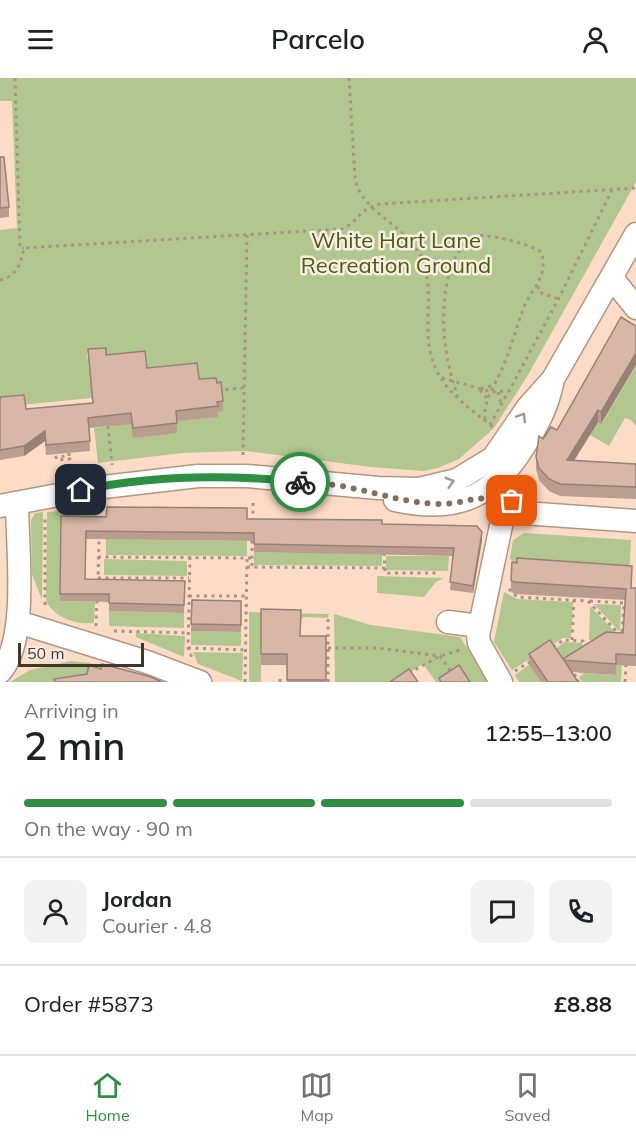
<!DOCTYPE html>
<html lang="en">
<head>
<meta charset="utf-8">
<style>
	body { margin:0; font-family:Mulish,sans-serif; background:#f2f2f2; color:#202124; height:100vh; display:flex; flex-direction:column; font-size:22px; white-space:nowrap }
	* { box-sizing:border-box; margin:0 }
	p { font-size:20px; color:#757577 }
	.icon { flex:none; width:33px; height:33px; fill:none; stroke:currentColor; stroke-width:2; stroke-linecap:round; stroke-linejoin:round }
	.map { position:relative; height:604px; overflow:hidden }
	.drawer { display:flex; flex-direction:column; background:#fff; flex:1 }
	.drawer>* { flex:none }
	.scale { position:absolute; left:18px; bottom:15px; width:126px; box-sizing:border-box; padding-left:6px; border:3px solid #41352c; border-top:0; font-size:16px; line-height:21px; white-space:nowrap; color:#41352c; -webkit-text-stroke:4px #faede5; paint-order:stroke }
	.pin { position:absolute; display:grid; place-items:center; width:51px; height:51px; color:#fff; margin:-26px; border-radius:12px; box-shadow:0 3px 9px #0006 }
	.courier { position:absolute; display:grid; place-items:center; width:60px; height:60px; margin:-30px; border:4px solid #2e8f43; border-radius:50%; background:#fff; color:#222; box-shadow:0 2px 8px #0007 }
	.summary em { font-style:normal; font-weight:600 }
	.summary div { display:flex; flex-direction:column-reverse }
	.summary { display:flex; align-items:center; justify-content:space-between; height:102px; padding:0 24px }
	h1 { font-size:39px; font-weight:600; line-height:45px }
	.bar { display:grid; grid-template-columns:repeat(4,1fr); gap:9px 6px; align-content:center; height:72px; padding:0 24px }
	.bar i { height:8px; border-radius:4px; background:#e0e0e0 }
	.bar .selected { background:#2e8f43 }
	.bar p { grid-column:span 4 }
	.line { display:flex; align-items:center; gap:15px; padding:0 24px; border-top:2px solid #e0e0e0 }
	.line div { flex:1 }
	.round { display:grid; place-items:center; flex:none; width:63px; height:63px; border-radius:12px; background:#f2f2f2 }
	header { display:flex; justify-content:space-between; align-items:center; height:78px; padding:0 24px; background:#fff; font-size:27px; font-weight:600 }
	.menu { display:flex; justify-content:space-around; align-items:center; height:84px; border-top:2px solid #e0e0e0; background:#fff; font-size:16px; color:#757577 }
	.menu a { display:grid; justify-items:center; gap:3px }
	.menu .selected { color:#2e8f43 }
	.map>svg:first-child { display:block }
	.green { fill:#b2c78f }
	.lines { fill:none; stroke-linecap:round; stroke-linejoin:round }
	.minor-casing { stroke:#b39581; stroke-width:25 }
	.path { stroke:#aa9383; stroke-width:3; stroke-dasharray:3 4.5; stroke-linecap:butt }
	.minor { stroke:#fff; stroke-width:22 }
	.wall { fill:#ba9d8f }
	.shaded-wall { fill:#978074 }
	.building { fill:#d8b7a6; stroke:#978074; stroke-width:1.5 }
	.oneway { stroke:#a09a96 }
	.done { stroke:#826f62; stroke-width:6; stroke-dasharray:0 10.8 }
	.route { stroke:#2e8f43; stroke-width:8 }
	.labels { text-anchor:middle; dominant-baseline:central; stroke-width:5; stroke-linejoin:round; paint-order:stroke }
	.park-label { font-size:22px; fill:#485f0a; stroke:#faede5 }
</style>
</head>
<body>
<header><svg class="icon" aria-label="menu" viewBox="0 0 24 24"><path d="M4 6h16M4 12h16M4 18h16"/></svg>Parcelo<svg class="icon" aria-label="person" viewBox="0 0 24 24"><circle cx="12" cy="8" r="4"/><path d="M4 21q1-7 8-7t8 7"/></svg></header>
<div class="map">
<svg width="636" height="604" viewBox="0 0 636 604">
	<rect width="100%" height="100%" fill="#fcdcc7"/>
	<!-- green -->
	<g class="green">
		<polygon points="0,0 636,0 636,104 528,297 494,350 459,381 438,390 423,393 371,389 246,373 182,375 98,385 94,350 112,348 112,339 176,343 218,338 106,287 95,274 87,275 92,320 0,329 0,152 17,150 12,23 0,23"/>
		<polygon points="636,288 636,348 631,342 625,340 609,368 568,344 576,331 602,345"/>
		<path d="M97 430 96 447 61 446 60 523 95 524 94 545C76 547 55 540 46 523L47 434Z"/>
		<polygon points="43,434 42,522 32,496 31,442 35,435"/>
		<polygon points="524,455 631,462 629,499 517,491 510,480 513,462"/>
		<polygon points="106,461 247,463 247,478 106,477"/>
		<polygon points="254,474 382,475 382,488 254,487"/>
		<polygon points="386,478 449,478 448,493 386,492"/>
		<polygon points="104,481 187,483 187,498 104,497"/>
		<polygon points="377,498 444,500 436,504 424,519 377,515"/>
		<polygon points="504,514 517,521 573,524 571,560 563,560 512,592 494,564"/>
		<polygon points="594,526 621,527 620,554"/>
		<polygon points="590,528 620,559 620,563 589,562"/>
		<polygon points="109,533 184,535 184,550 109,548"/>
		<polygon points="249,534 328,536 328,540 303,539 301,543 261,543 261,604 249,604"/>
		<polygon points="334,536 371,547 460,559 490,604 436,604 423,586 395,604 335,604"/>
		<polygon points="191,553 241,554 241,568 191,567"/>
		<polygon points="136,555 185,558 184,579 136,559"/>
		<polygon points="564,564 582,565 582,577 568,589 555,571"/>
		<polygon points="193,574 243,575 242,603 198,586"/>
		<polygon points="71,583 91,585 87,604 10,604 30,592"/>
		<polygon points="616,584 622,584 621,604 582,604 579,599 584,595 615,597"/>
		<polygon points="529,587 541,604 519,604 515,597"/>
	</g>
	<g class="lines">
		<!-- minor casing -->
		<g class="minor-casing">
			<g id="minor">
				<polyline points="612,200 636,230"/>
				<polyline points="497,421 524,435 636,443"/>
				<path d="M395 422C457 436 494 419 526 365 538 346 547 329 552 306"/>
				<polyline points="0,428 95,410 198,398 247,398 378,410 419,411 457,402 493,380 528,329 553,301 636,156"/>
				<polyline points="18,544 147,584 200,604"/>
				<polyline points="448,544 480,548"/>
				<path d="M0 594C29 563 17 467 17 425"/>
				<polyline points="501,604 479,565 478,557 502,443 514,415"/>
			</g>
		</g>
		<!-- path -->
		<g class="path">
			<polyline points="15,0 20,170 24,170"/>
			<path d="M349 0 355 100C361 135 406 146 421 179 429 197 429 217 428 237 425 298 448 314 493 349"/>
			<path d="M420 177 449 186C458 180 460 167 469 160 481 152 530 166 541 174 549 197 533 209 524 229 517 247 512 267 504 286 498 303 482 323 485 342"/>
			<path d="M453 184C437 227 443 277 458 319"/>
			<path d="M0 202C18 197 20 187 24 170L342 151C360 143 357 131 381 126L636 110"/>
			<polyline points="538,208 539,214 558,221"/>
			<polyline points="442,300 492,314 509,313 559,220 612,112"/>
			<polyline points="481,311 494,307"/>
			<polyline points="218,312 244,310"/>
			<polyline points="480,312 487,320 486,324"/>
			<polyline points="498,314 501,326"/>
			<polyline points="490,347 508,314"/>
			<polyline points="108,348 112,387"/>
			<polyline points="69,375 69,378 56,379 57,382 70,381 71,393"/>
			<polyline points="243,377 247,157"/>
			<polyline points="99,441 99,427"/>
			<polyline points="253,443 253,424"/>
			<polyline points="98,479 252,480"/>
			<polyline points="190,479 188,570 193,582"/>
			<polyline points="252,488 252,459"/>
			<polyline points="247,489 385,490 384,474"/>
			<polyline points="385,490 385,495 440,495"/>
			<polyline points="98,500 189,500"/>
			<polyline points="98,504 99,460"/>
			<polyline points="509,511 517,519 588,523 619,556"/>
			<polyline points="189,518 246,518"/>
			<polyline points="590,523 624,525 622,557"/>
			<polyline points="45,527 45,439"/>
			<polyline points="96,548 97,520"/>
			<polyline points="114,553 188,555"/>
			<polyline points="572,562 574,522"/>
			<polyline points="553,569 563,562 583,563 583,572"/>
			<polyline points="188,570 246,572"/>
			<polyline points="328,570 378,570 440,578 452,595"/>
			<polyline points="515,593 533,582"/>
			<polyline points="409,595 440,578 463,571"/>
			<polyline points="245,604 247,480"/>
			<polyline points="280,604 280,597"/>
			<polyline points="328,604 328,536"/>
			<polyline points="579,604 574,598 581,593"/>
			<polyline points="625,604 626,585"/>
		</g>
		<!-- minor -->
		<use href="#minor" class="minor"/>
	</g>
	<!-- wall -->
	<g class="wall">
		<polygon points="0,79 9,129 9,139 0,140"/>
		<polygon points="636,248 601,346 598,344 574,382 636,386 636,421 560,418 549,413 539,402 536,391 536,379 543,361 557,352"/>
		<polygon points="88,271 147,290 217,305 223,323 223,333 218,334 218,339 177,343 177,355 133,360 131,346 89,350 90,373 46,377 45,363 24,378 0,382 0,319 26,331 92,325 88,281"/>
		<polygon points="61,438 247,441 382,446 482,462 473,515 450,512 453,478 254,474 254,463 86,461 85,501 185,503 184,535 109,533 109,524 60,523"/>
		<polygon points="632,499 631,510 636,510 636,588 616,587 616,597 571,594 578,604 541,604 529,587 529,576 563,581 623,555 626,522 514,516 511,513 511,502"/>
		<polygon points="192,522 241,523 241,554 191,553"/>
		<polygon points="261,531 300,558 326,558 326,604 287,604 287,587 261,587"/>
	</g>
	<!-- shaded-wall -->
	<g class="shaded-wall">
		<polygon points="636,275 636,287 601,346 601,334"/>
		<polygon points="598,332 598,344 567,394 567,382"/>
		<polygon points="45,353 45,363 24,378 24,368"/>
		<polygon points="482,454 482,462 473,515 473,508"/>
	</g>
	<!-- building -->
	<g class="building">
		<polygon points="0,79 4,79 9,129 0,130"/>
		<polygon points="621,239 636,248 636,275 601,334 598,332 567,382 636,386 636,409 560,406 549,401 539,390 536,379 539,358 543,361 551,349 557,352"/>
		<polygon points="106,270 106,277 145,273 147,290 197,285 199,301 216,300 217,305 221,304 223,323 217,324 218,328 176,333 177,345 133,350 131,335 88,340 90,363 46,367 45,353 24,368 0,372 0,319 24,317 26,331 93,325 88,271"/>
		<polygon points="107,429 247,430 247,441 382,442 382,446 477,448 482,454 473,508 450,504 454,470 254,466 254,455 86,453 85,501 185,503 184,527 109,525 109,516 60,516 61,438 106,439"/>
		<polygon points="517,480 632,488 631,510 636,510 636,577 616,576 616,586 564,582 578,604 548,604 529,576 550,562 563,581 606,554 623,555 626,511 514,504 511,502 512,484 517,485"/>
		<polygon points="192,522 241,523 241,547 191,546"/>
		<polygon points="261,531 301,532 300,558 326,558 326,602 287,602 287,576 261,576"/>
		<polygon points="102,586 151,599 162,604 55,604 54,601 87,596 89,587 101,591"/>
		<polygon points="459,587 470,604 441,604 439,600"/>
		<polygon points="409,591 418,604 390,604"/>
	</g>
	<!-- one-way arrows -->
	<defs><path id="oneway-chevron" d="M-2-3.5L2.5 0L-2 3.5" fill="none" stroke-width="1.6" stroke-linecap="round" stroke-linejoin="round" transform="scale(1.5)"/></defs>
	<g class="oneway">
		<use href="#oneway-chevron" transform="translate(522 339) rotate(-57)"/>
		<use href="#oneway-chevron" transform="translate(450 404) rotate(-16)"/>
	</g>
	<g class="lines">
		<!-- done -->
		<path class="done" d="M300 404C317 406 335 406 351 410 381 416 407 425 438 426 468 427 481 411 509 429L512 423"/>
		<!-- route -->
		<path class="route" d="M81 412C154 397 226 396 300 404"/>
	</g>
	<g class="labels">
		<!-- park labels -->
		<g class="park-label">
			<text x="396" y="162">White Hart Lane<tspan x="396" dy="25">Recreation Ground</tspan></text>
		</g>
	</g>
</svg>
<div class="scale">50 m</div>
<div class="pin" style="left:512px;top:423px;background:#ea580c"><svg class="icon" aria-label="bag" viewBox="0 0 24 24"><path d="M5 8h14l-1 12H6zM9 8a3 3 0 0 1 6 0"/></svg></div>
<div class="pin" style="left:81px;top:412px;background:#1f2937"><svg class="icon" aria-label="home" viewBox="0 0 24 24"><path d="M3 11l9-7 9 7M6 9v11h12V9"/></svg></div>
<div class="courier" style="left:300px;top:404px"><svg class="icon" aria-label="bike" viewBox="0 0 24 24"><circle cx="6" cy="16" r="4"/><circle cx="18" cy="16" r="4"/><path d="M6 16l4-8h5l3 8M10 8l3 8H6M13 5h3"/></svg></div>
</div>
<section class="drawer">
<div class="summary"><div><h1>2 min</h1><p>Arriving in</p></div><em>12:55–13:00</em></div>
<div class="bar"><i class="selected"></i><i class="selected"></i><i class="selected"></i><i></i><p>On the way · 90 m</p></div>
<div class="line" style="height:108px"><a class="round"><svg class="icon" aria-label="person" viewBox="0 0 24 24"><circle cx="12" cy="8" r="4"/><path d="M4 21q1-7 8-7t8 7"/></svg></a><div><b>Jordan</b><p>Courier · 4.8</p></div><a class="round"><svg class="icon" aria-label="chat" viewBox="0 0 24 24"><path d="M4 5h16v11H9l-5 4z"/></svg></a><a class="round"><svg class="icon" aria-label="phone" viewBox="0 0 24 24"><path d="M5 4h4l2 5-3 2q2 4 5 5l2-3 5 2v4C11 20 4 13 5 4z"/></svg></a></div>
<div class="line" style="height:78px"><div>Order #5873</div><b>£8.88</b></div>
</section>
<nav class="menu">
<a class="selected"><svg class="icon" aria-label="home" viewBox="0 0 24 24"><path d="M3 11l9-7 9 7M6 9v11h12V9"/></svg>Home</a>
<a><svg class="icon" aria-label="map" viewBox="0 0 24 24"><path d="M3 6l6-2 6 2 6-2v14l-6 2-6-2-6 2zM9 4v14M15 6v14"/></svg>Map</a>
<a><svg class="icon" aria-label="saved" viewBox="0 0 24 24"><path d="M7 4h10v16l-5-4-5 4z"/></svg>Saved</a>
</nav>
</body>
</html>
